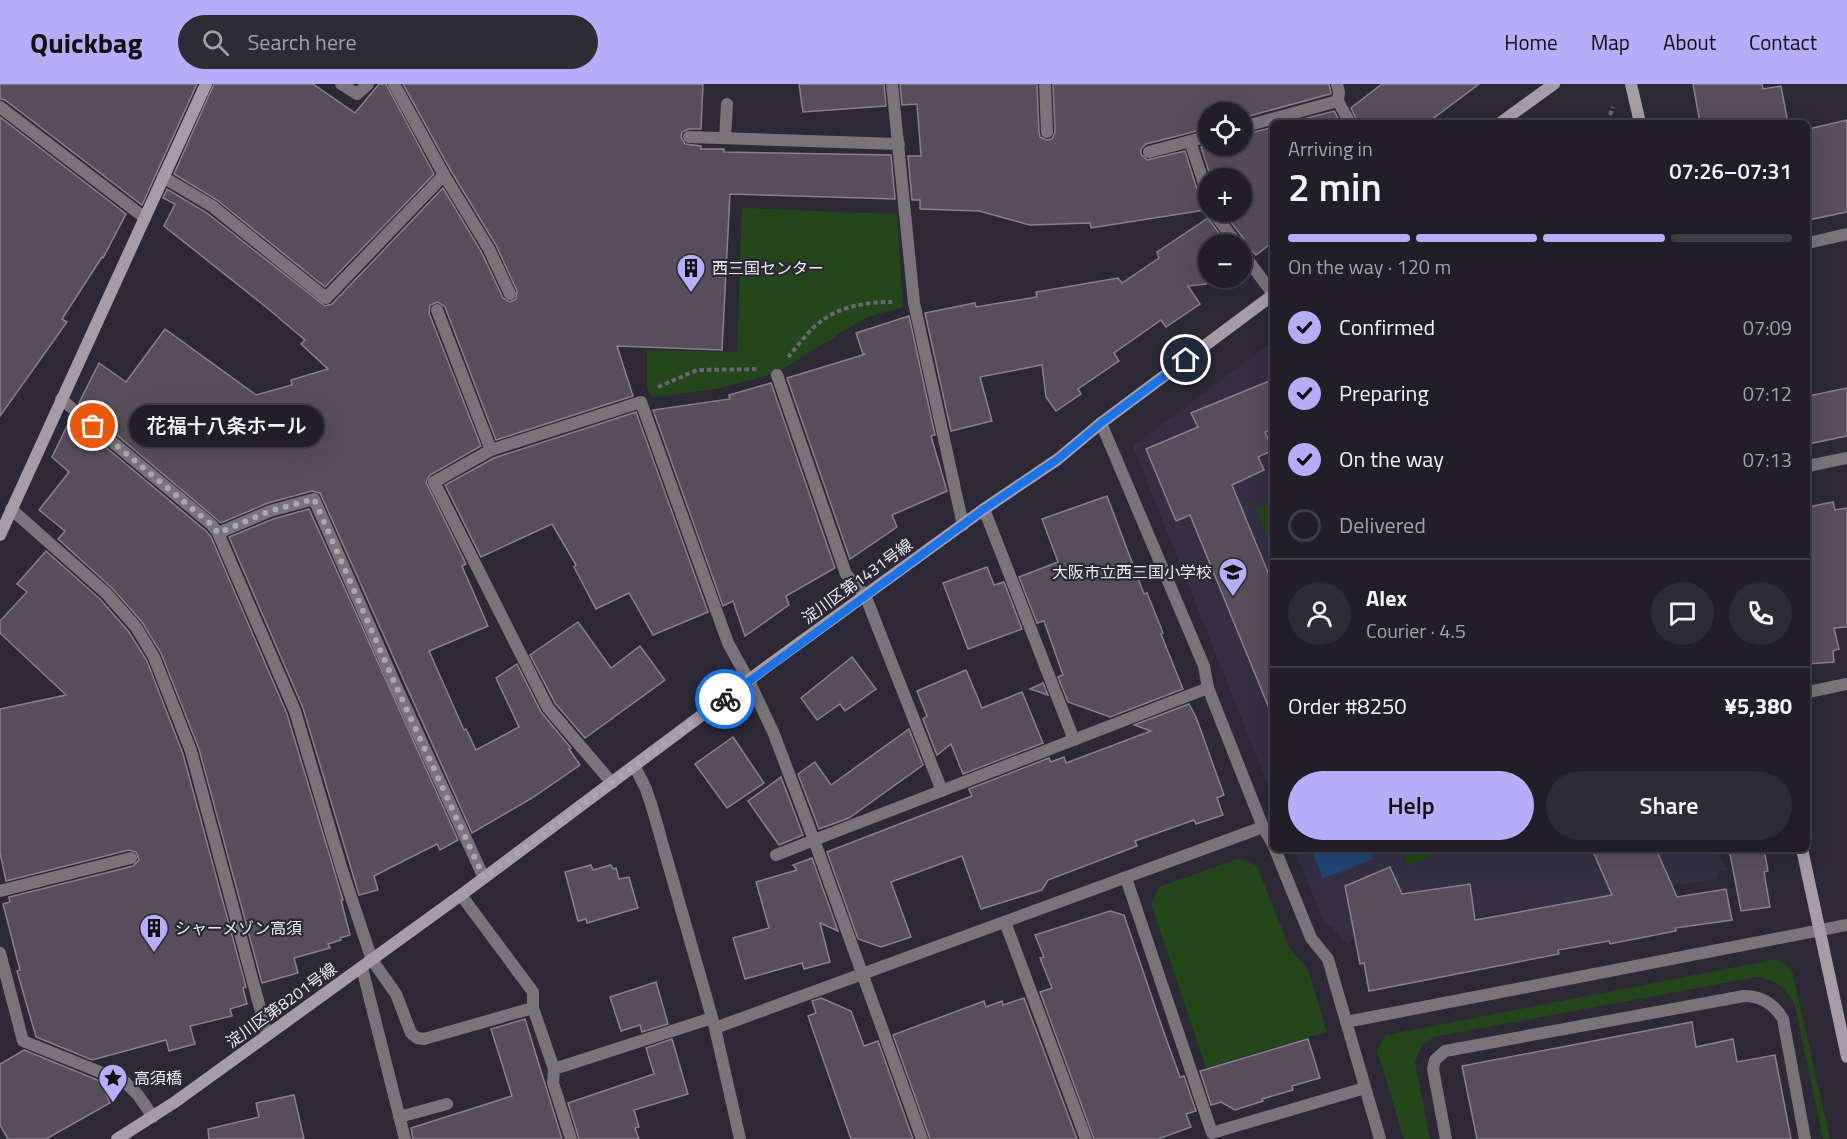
<!DOCTYPE html>
<html lang="en">
<head>
<meta charset="utf-8">
<style>
	body { margin:0; font-family:"Titillium Web","Noto Sans JP",sans-serif; background:#2d2b34; color:#f1f3f6; height:100vh; display:flex; flex-direction:column; font-size:22px; white-space:nowrap }
	* { box-sizing:border-box; margin:0 }
	p { font-size:20px; color:#a2a2a8 }
	.icon { flex:none; width:33px; height:33px; fill:none; stroke:currentColor; stroke-width:2; stroke-linecap:round; stroke-linejoin:round }
	.map { position:relative; flex:1; overflow:hidden }
	.drawer { position:absolute; left:1270px; top:36px; width:540px; height:732px; display:flex; flex-direction:column; background:#211e28; border-radius:9px; box-shadow:0 6px 24px #0002,0 0 0 2px #3e3c45 }
	.drawer>* { flex:none }
	.buttons { position:absolute; left:1198px; top:18px; display:grid; gap:12px }
	.buttons a { display:grid; place-items:center; width:54px; height:54px; border-radius:50%; background:#211e28; box-shadow:0 6px 24px #0002,0 0 0 2px #3e3c45; font-size:30px }
	.pin { position:absolute; display:grid; place-items:center; width:51px; height:51px; color:#fff; margin:-26px; border:3px solid #fff; border-radius:50%; box-shadow:0 2px 6px #0007 }
	.courier { position:absolute; display:grid; place-items:center; width:60px; height:60px; margin:-30px; border:4px solid #1a73e8; border-radius:50%; background:#fff; color:#222; box-shadow:0 2px 8px #0007 }
	.bubble { position:absolute; height:42px; border-radius:21px; background:#211e28; box-shadow:0 6px 24px #0002,0 0 0 2px #3e3c45; font-size:20px; font-weight:600; line-height:42px; text-align:center }
	.overview em { font-style:normal; font-weight:600 }
	.overview div { display:flex; flex-direction:column-reverse }
	.overview { display:flex; align-items:center; justify-content:space-between; height:102px; padding:0 18px }
	h1 { font-size:39px; font-weight:600; line-height:45px }
	.bar { display:grid; grid-template-columns:repeat(4,1fr); gap:9px 6px; align-content:center; height:72px; padding:0 18px }
	.bar i { height:8px; border-radius:4px; background:#3e3c45 }
	.bar .on { background:#b6acf8 }
	.bar p { grid-column:span 4 }
	.line { display:flex; align-items:center; gap:15px; padding:0 18px; border-top:2px solid #3e3c45 }
	.line div { flex:1 }
	.round { display:grid; place-items:center; flex:none; width:63px; height:63px; border-radius:32px; background:#2d2b34 }
	ol { padding:0 18px; list-style:none }
	li { display:flex; align-items:center; gap:18px; height:66px }
	li p { margin-inline-start:auto }
	li .icon { padding:6px; border-radius:50%; background:#b6acf8; color:#111; stroke-width:4 }
	li:last-child { color:#a2a2a8 }
	li i { width:33px; height:33px; border:3px solid #3e3c45; border-radius:50% }
	.action { display:flex; gap:12px; margin-top:auto; padding:12px 18px }
	.action a { flex:1; height:69px; border-radius:36px; background:#b6acf8; color:#111; font-size:24px; font-weight:600; line-height:69px; text-align:center }
	.action a+a { background:#2d2b34; color:#f1f3f6 }
	header { display:flex; align-items:center; gap:36px; box-sizing:border-box; height:84px; padding:0 30px; background:#b6acf8; color:#111 }
	header strong { font-size:28px }
	nav { display:flex; gap:33px; margin-inline-start:auto; font-size:21px }
	.search { width:420px; height:54px; background:#2d2b34; display:flex; align-items:center; gap:15px; box-sizing:border-box; padding:0 21px; border-radius:33px; color:#a2a2a8; font-size:22px }
	.map>svg:first-child { display:block }
	.built { fill:#342f43 }
	.green { fill:#23461a }
	.water { fill:#224574 }
	.building { fill:#584e5b; stroke:#8a7f8e; stroke-width:1.5 }
	.lines { fill:none; stroke-linecap:round; stroke-linejoin:round }
	.path { stroke:#6a6773; stroke-width:4; stroke-dasharray:4.5 3; stroke-linecap:butt }
	.lane { stroke:#7a7379; stroke-width:12 }
	.street { stroke:#7a7379; stroke-width:12 }
	.secondary { stroke:#a69ca5; stroke-width:12 }
	.done { stroke:#a9a7b2; stroke-width:6; stroke-dasharray:0 10.8 }
	.route { stroke:#1a73e8; stroke-width:8 }
	.labels { text-anchor:middle; dominant-baseline:central; stroke-width:4.5; stroke-linejoin:round; paint-order:stroke }
	.poi-label { font-size:16px; fill:#ecebf4; stroke:#2c2836; text-anchor:start }
	.street-label { font-size:16px; fill:#ecebf4; stroke:#2c2836 }
</style>
</head>
<body>
<header>
<strong>Quickbag</strong>
<div class="search"><svg class="icon" aria-label="search" viewBox="0 0 24 24"><circle cx="10" cy="10" r="6"/><path d="M15 15l6 6"/></svg>Search here</div>
<nav><a>Home</a><a>Map</a><a>About</a><a>Contact</a></nav>
</header>
<div class="map">
<svg width="1847" height="1055" viewBox="0 0 1847 1055">
	<rect width="100%" height="100%" fill="#2c2836"/>
	<!-- built -->
	<g class="built">
		<polygon points="1273,257 1273,714 1133,362"/>
		<polygon points="1294,765 1716,765 1727,787 1717,787 1717,795 1356,852 1347,860 1332,843 1324,838"/>
	</g>
	<!-- green -->
	<g class="green">
		<polygon points="742,124 897,130 903,223 867,233 776,289 717,305 653,313 647,305 647,266 737,268"/>
		<polygon points="1273,417 1273,467 1256,425"/>
		<polygon points="1401,765 1429,765 1432,772 1408,782"/>
		<polygon points="1240,774 1257,782 1290,865 1308,885 1327,948 1206,984 1151,820 1159,803"/>
		<path d="M1777 875 1792 886 1830 1055H1823L1795 922C1787 905 1775 895 1757 893L1434 953 1422 961 1415 978 1430 1055H1404L1377 966 1386 951Z"/>
	</g>
	<!-- water -->
	<polygon class="water" points="1311,765 1369,765 1373,775 1323,795"/>
	<!-- building -->
	<g class="building">
		<polygon points="0,0 197,0 142,121 5,16 0,15"/>
		<polygon points="214,0 313,0 355,29 379,0 386,0 434,90 325,203 217,116 174,90"/>
		<polygon points="403,0 703,0 701,45 689,45 682,48 681,53 685,60 701,62 701,65 724,65 724,68 891,71 895,115 730,110 722,266 617,262 633,312 496,356 445,223 438,218 430,221 429,229 481,362 430,391 426,398 466,480 462,482 488,542 429,567 464,646 466,645 476,666 519,643 496,594 517,580 541,628 571,664 569,665 580,681 532,714 472,749 320,409 312,407 268,419 221,439 79,319 99,279 126,298 165,245 256,311 292,301 291,296 328,285 301,260 305,256 266,223 164,142 175,120 163,114 167,105 207,129 325,222 332,220 443,104 482,169 503,214 510,218 516,215 517,207 496,161 451,87"/>
		<polygon points="799,0 884,0 886,22 803,28"/>
		<polygon points="900,0 1037,0 1039,48 1040,53 1047,56 1052,55 1055,48 1053,0 1329,0 1331,9 1330,10 1242,34 1242,28 1209,28 1209,44 1146,60 1141,65 1141,70 1147,76 1185,67 1201,118 1207,123 1205,126 1091,144 1090,139 1030,141 979,127 920,125 920,116 912,116 908,72 921,72 917,20 902,21"/>
		<polygon points="1382,0 1479,0 1427,39 1358,39 1351,24"/>
		<polygon points="1693,0 1762,0 1763,5 1781,2 1788,39 1700,39"/>
		<polygon points="1334,27 1341,39 1288,39"/>
		<polygon points="0,33 126,130 103,174 102,173 62,235 67,238 0,332"/>
		<polygon points="1847,36 1847,128 1808,136 1808,45"/>
		<polygon points="1274,43 1274,157 1256,171 1245,160 1244,155 1223,128 1242,128 1242,94 1211,94 1201,63 1209,61 1242,62 1242,51"/>
		<polygon points="1208,134 1227,160 1209,160 1209,194 1215,194 1206,200 1188,202 1200,220 1166,243 1161,236 1114,269 1119,277 1078,305 1081,310 1056,327 1046,313 1042,281 980,293 992,337 951,347 925,229 975,219 976,223 1037,213 1036,208 1118,194 1122,199 1159,174 1157,168"/>
		<polygon points="909,232 935,351 931,352 947,407 892,431 897,443 850,475 787,294 866,270 863,270 856,249"/>
		<polygon points="1274,295 1274,345 1265,348 1273,366 1258,373 1264,386 1232,401 1274,503 1273,634 1190,431 1176,437 1146,365 1198,343 1191,329"/>
		<polygon points="771,299 835,484 786,512 789,521 745,552 733,517 723,522 653,326 730,315 729,311"/>
		<polygon points="1847,304 1847,352 1808,360 1808,312"/>
		<polygon points="636,328 708,528 653,551 629,509 596,525 574,483 576,481 552,440 481,473 445,401 494,374"/>
		<polygon points="71,334 206,447 211,453 287,630 343,816 341,816 350,851 340,854 341,856 328,860 330,864 294,874 298,889 262,899 199,665 161,569 142,538 112,504 58,455 65,447 39,426 69,388 52,373"/>
		<polygon points="1107,412 1144,510 1147,509 1163,549 1161,550 1183,605 1110,633 1068,618 1058,593 1063,591 1044,537 1037,539 1019,493 1058,478 1042,435"/>
		<polygon points="1833,418 1835,426 1847,424 1847,543 1834,544 1839,565 1833,567 1834,578 1808,580 1808,423"/>
		<polygon points="309,425 458,756 440,766 437,760 374,792 378,806 359,811 303,624 229,453 273,435"/>
		<polygon points="46,467 100,515 129,548 147,577 183,670 246,903 243,904 247,920 230,925 232,932 190,942 195,960 169,967 166,956 92,976 36,953 17,887 20,886 3,820 10,818 9,813 133,782 139,776 136,768 129,766 6,797 0,769 0,625 66,611 0,549 0,537 27,508 17,500"/>
		<polygon points="987,483 994,501 1004,498 1022,545 968,565 943,499"/>
		<polygon points="578,538 611,584 640,562 665,596 585,654 555,619 530,571"/>
		<polygon points="852,573 876,605 845,627 840,620 817,636 801,614"/>
		<polygon points="966,586 982,624 1022,608 1043,659 963,690 951,660 937,671 923,635 927,632 917,607"/>
		<polygon points="1043,599 1048,611 1030,605"/>
		<polygon points="1189,620 1196,633 1224,711 1217,714 1223,731 1196,740 1194,736 1135,757 1137,762 1048,796 1042,806 981,825 962,772 891,798 911,853 881,863 858,855 827,768 972,712 969,705 1049,674 1051,678 1064,673 1066,679 1151,647 1134,641"/>
		<polygon points="909,645 923,681 849,734 819,745 798,690 815,678 831,701"/>
		<polygon points="733,653 764,699 727,724 695,680"/>
		<polygon points="781,693 803,751 779,761 748,717"/>
		<polygon points="1592,765 1656,765 1677,813 1726,805 1732,836 1675,844 1676,847 1610,860 1609,857 1558,866 1559,870 1369,907 1364,879 1360,880 1345,802 1390,783 1402,810 1470,800 1475,836 1612,811"/>
		<polygon points="1729,765 1764,765 1768,787 1764,788 1770,823 1741,827"/>
		<polygon points="812,774 838,847 820,839 830,878 804,885 802,879 745,895 733,854 769,844 756,798 797,786 793,781"/>
		<polygon points="591,781 593,786 611,781 613,785 616,784 619,795 629,793 638,824 587,839 586,835 578,837 565,788"/>
		<polygon points="1110,827 1124,831 1163,946 1180,993 1184,992 1196,1027 1186,1030 1191,1043 1158,1055 1094,1055 1040,908 1052,904 1040,874 1044,873 1035,851"/>
		<polygon points="656,898 668,940 642,948 640,941 621,947 610,913"/>
		<polygon points="821,914 851,927 864,962 878,957 913,1055 851,1055 808,932 816,929 812,917"/>
		<polygon points="1024,914 1077,1055 930,1055 893,951 984,917 986,923 1002,917 1003,921"/>
		<polygon points="525,935 562,1055 413,1055 411,1044 512,1012 491,945"/>
		<polygon points="1692,938 1696,963 1733,955 1737,978 1775,971 1791,1055 1477,1055 1462,982"/>
		<polygon points="672,955 688,1010 634,1026 639,1043 635,1044 639,1055 579,1055 568,1019 654,990 646,964"/>
		<polygon points="1308,955 1320,994 1292,1002 1293,1006 1262,1015 1263,1017 1235,1026 1221,1018 1211,1021 1200,987"/>
		<polygon points="24,966 100,997 110,1019 46,1055 8,1055 0,1041 0,980"/>
		<polygon points="294,1011 304,1055 209,1055 208,1045 259,1033 256,1019"/>
	</g>
	<g class="lines">
		<!-- path -->
		<g class="path">
			<polyline points="1610,31 1613,23"/>
			<path d="M788 273C796 264 804 253 813 244 835 223 863 218 892 218"/>
			<polyline points="658,303 697,286 757,285"/>
		</g>
		<!-- lane -->
		<g class="lane">
			<polyline points="1045,0 1047,48"/>
			<polyline points="437,226 491,366"/>
			<polyline points="777,291 846,490 865,511"/>
			<polyline points="749,597 774,650 814,756 776,771"/>
			<polyline points="0,807 131,774"/>
			<path d="M1446 1055 1433 985 1435 976 1445 967 1744 912C1761 912 1774 920 1783 935L1805 1055"/>
		</g>
		<!-- street -->
		<g class="street">
			<polyline points="341,0 357,10 368,0"/>
			<polyline points="394,0 444,91 489,165 510,210"/>
			<polyline points="892,0 914,219 963,441"/>
			<polyline points="1337,0 1339,8 1338,17 1350,39"/>
			<polyline points="0,23 145,134"/>
			<polyline points="1242,43 1338,17"/>
			<polyline points="689,53 899,60"/>
			<polyline points="725,54 727,20"/>
			<polyline points="1190,57 1209,115"/>
			<polyline points="1149,68 1209,52"/>
			<polyline points="163,93 212,122 326,214 444,91"/>
			<polyline points="1213,128 1237,160"/>
			<polyline points="1808,159 1847,150"/>
			<polyline points="1242,168 1273,210"/>
			<polyline points="61,315 212,441 218,449 295,627 342,786 372,876 396,910 411,949 417,954 424,955 533,924"/>
			<polyline points="1101,339 1204,582 1208,604 1263,743 1274,762"/>
			<polyline points="1808,382 1847,374"/>
			<polyline points="11,425 106,509 136,543 154,573 191,667 267,950"/>
			<polyline points="984,425 1074,656"/>
			<polyline points="218,449 270,427 314,415 396,602 484,794"/>
			<polyline points="865,511 942,707"/>
			<polyline points="1808,608 1847,600"/>
			<polyline points="635,683 646,705 652,723 715,944 740,1055"/>
			<polyline points="612,699 548,624 434,398 491,366 641,318 728,559 749,597"/>
			<polyline points="1275,765 1311,854 1328,875 1380,1055"/>
			<polyline points="1126,794 1212,1049 1365,1004"/>
			<polyline points="461,811 533,908 533,924 554,985 553,999 571,1055"/>
			<polyline points="1005,838 1086,1055"/>
			<polyline points="0,869 23,957 125,998 138,1011 153,1033"/>
			<polyline points="362,884 405,1055"/>
			<polyline points="1346,938 1847,841"/>
			<polyline points="715,944 1263,743"/>
			<polyline points="554,985 712,934"/>
			<polyline points="399,1033 447,1020"/>
			<polyline points="922,1055 814,756 1208,604"/>
		</g>
		<!-- secondary -->
		<g class="secondary">
			<polyline points="1631,0 1640,39"/>
			<polyline points="1500,39 1554,0"/>
			<polyline points="0,451 206,0"/>
			<polyline points="1802,765 1847,973"/>
			<polyline points="117,1055 175,1018 461,811 769,581 984,425 1058,375 1101,339 1274,210"/>
		</g>
	</g>
	<g class="lines">
		<!-- done -->
		<polyline class="done" points="93,342 212,441 218,449 270,427 314,415 396,602 484,794 725,615"/>
		<!-- route -->
		<polyline class="route" points="725,615 984,425 1058,375 1101,339 1186,276"/>
	</g>
	<!-- icons -->
	<defs>
		<g id="building-pin" transform="scale(1.5)"><path d="M0 17L-7.5 6A9.5 9.5 0 1 1 7.5 6Z" fill="#b6acf8" stroke="#2c2836"/><path d="M-4-6H4V6H1V3H-1V6H-4ZM-2.5-4.3h1.7v1.8h-1.7ZM.8-4.3h1.7v1.8H.8ZM-2.5-1h1.7V.8h-1.7ZM.8-1h1.7V.8H.8Z" fill="#111"/></g>
		<g id="school-pin" transform="scale(1.5)"><path d="M0 17L-7.5 6A9.5 9.5 0 1 1 7.5 6Z" fill="#b6acf8" stroke="#2c2836"/><path d="M0-5L7-2L0 1L-7-2ZM-4 1L0 2.5L4 1V4Q0 6-4 4Z" fill="#111"/></g>
		<g id="sight-pin" transform="scale(1.5)"><path d="M0 17L-7.5 6A9.5 9.5 0 1 1 7.5 6Z" fill="#b6acf8" stroke="#2c2836"/><path d="M0-6L1.8-2.2L6-1.7L2.9 1.2L3.7 5.4L0 3.3L-3.7 5.4L-2.9 1.2L-6-1.7L-1.8-2.2Z" fill="#111"/></g>
	</defs>
	<g fill-rule="evenodd">
		<use href="#building-pin" x="691" y="184"/>
		<use href="#school-pin" x="1233" y="488"/>
		<use href="#building-pin" x="154" y="844"/>
		<use href="#sight-pin" x="113" y="994"/>
	</g>
	<g class="labels">
		<!-- poi labels -->
		<g class="poi-label">
			<text x="712" y="184">西三国センター</text>
			<text x="1212" y="488" text-anchor="end">大阪市立西三国小学校</text>
			<text x="175" y="844">シャーメゾン高須</text>
			<text x="134" y="994">高須橋</text>
		</g>
		<!-- street labels -->
		<g class="street-label">
			<text transform="translate(857 497) rotate(-36)">淀川区第1431号線</text>
			<text transform="translate(281 921) rotate(-36)">淀川区第8201号線</text>
		</g>
	</g>
</svg>
<div class="buttons">
<a><svg class="icon" aria-label="locate" viewBox="0 0 24 24"><circle cx="12" cy="12" r="6"/><path d="M12 2v4M12 18v4M2 12h4M18 12h4"/></svg></a>
<a>+</a>
<a>−</a>
</div>
<div class="pin" style="left:93px;top:342px;background:#ea580c"><svg class="icon" aria-label="bag" viewBox="0 0 24 24"><path d="M5 8h14l-1 12H6zM9 8a3 3 0 0 1 6 0"/></svg></div>
<div class="pin" style="left:1186px;top:276px;background:#1f2937"><svg class="icon" aria-label="home" viewBox="0 0 24 24"><path d="M3 11l9-7 9 7M6 9v11h12V9"/></svg></div>
<div class="courier" style="left:725px;top:615px"><svg class="icon" aria-label="bike" viewBox="0 0 24 24"><circle cx="6" cy="16" r="4"/><circle cx="18" cy="16" r="4"/><path d="M6 16l4-8h5l3 8M10 8l3 8H6M13 5h3"/></svg></div>
<div class="bubble" style="left:129px;top:321px;width:195px">花福十八条ホール</div>
<section class="drawer">
<div class="overview"><div><h1>2 min</h1><p>Arriving in</p></div><em>07:26–07:31</em></div>
<div class="bar"><i class="on"></i><i class="on"></i><i class="on"></i><i></i><p>On the way · 120 m</p></div>
<ol>
<li><svg class="icon" aria-label="check" viewBox="0 0 24 24"><path d="M5 12l5 5 9-10"/></svg>Confirmed<p>07:09</p></li>
<li><svg class="icon" aria-label="check" viewBox="0 0 24 24"><path d="M5 12l5 5 9-10"/></svg>Preparing<p>07:12</p></li>
<li><svg class="icon" aria-label="check" viewBox="0 0 24 24"><path d="M5 12l5 5 9-10"/></svg>On the way<p>07:13</p></li>
<li><i></i>Delivered</li>
</ol>
<div class="line" style="height:108px"><a class="round"><svg class="icon" aria-label="person" viewBox="0 0 24 24"><circle cx="12" cy="8" r="4"/><path d="M4 21q1-7 8-7t8 7"/></svg></a><div><b>Alex</b><p>Courier · 4.5</p></div><a class="round"><svg class="icon" aria-label="chat" viewBox="0 0 24 24"><path d="M4 5h16v11H9l-5 4z"/></svg></a><a class="round"><svg class="icon" aria-label="phone" viewBox="0 0 24 24"><path d="M5 4h4l2 5-3 2q2 4 5 5l2-3 5 2v4C11 20 4 13 5 4z"/></svg></a></div>
<div class="line" style="height:78px"><div>Order #8250</div><b>¥5,380</b></div>
<div class="action"><a>Help</a><a>Share</a></div>
</section>
</div>
</body>
</html>
